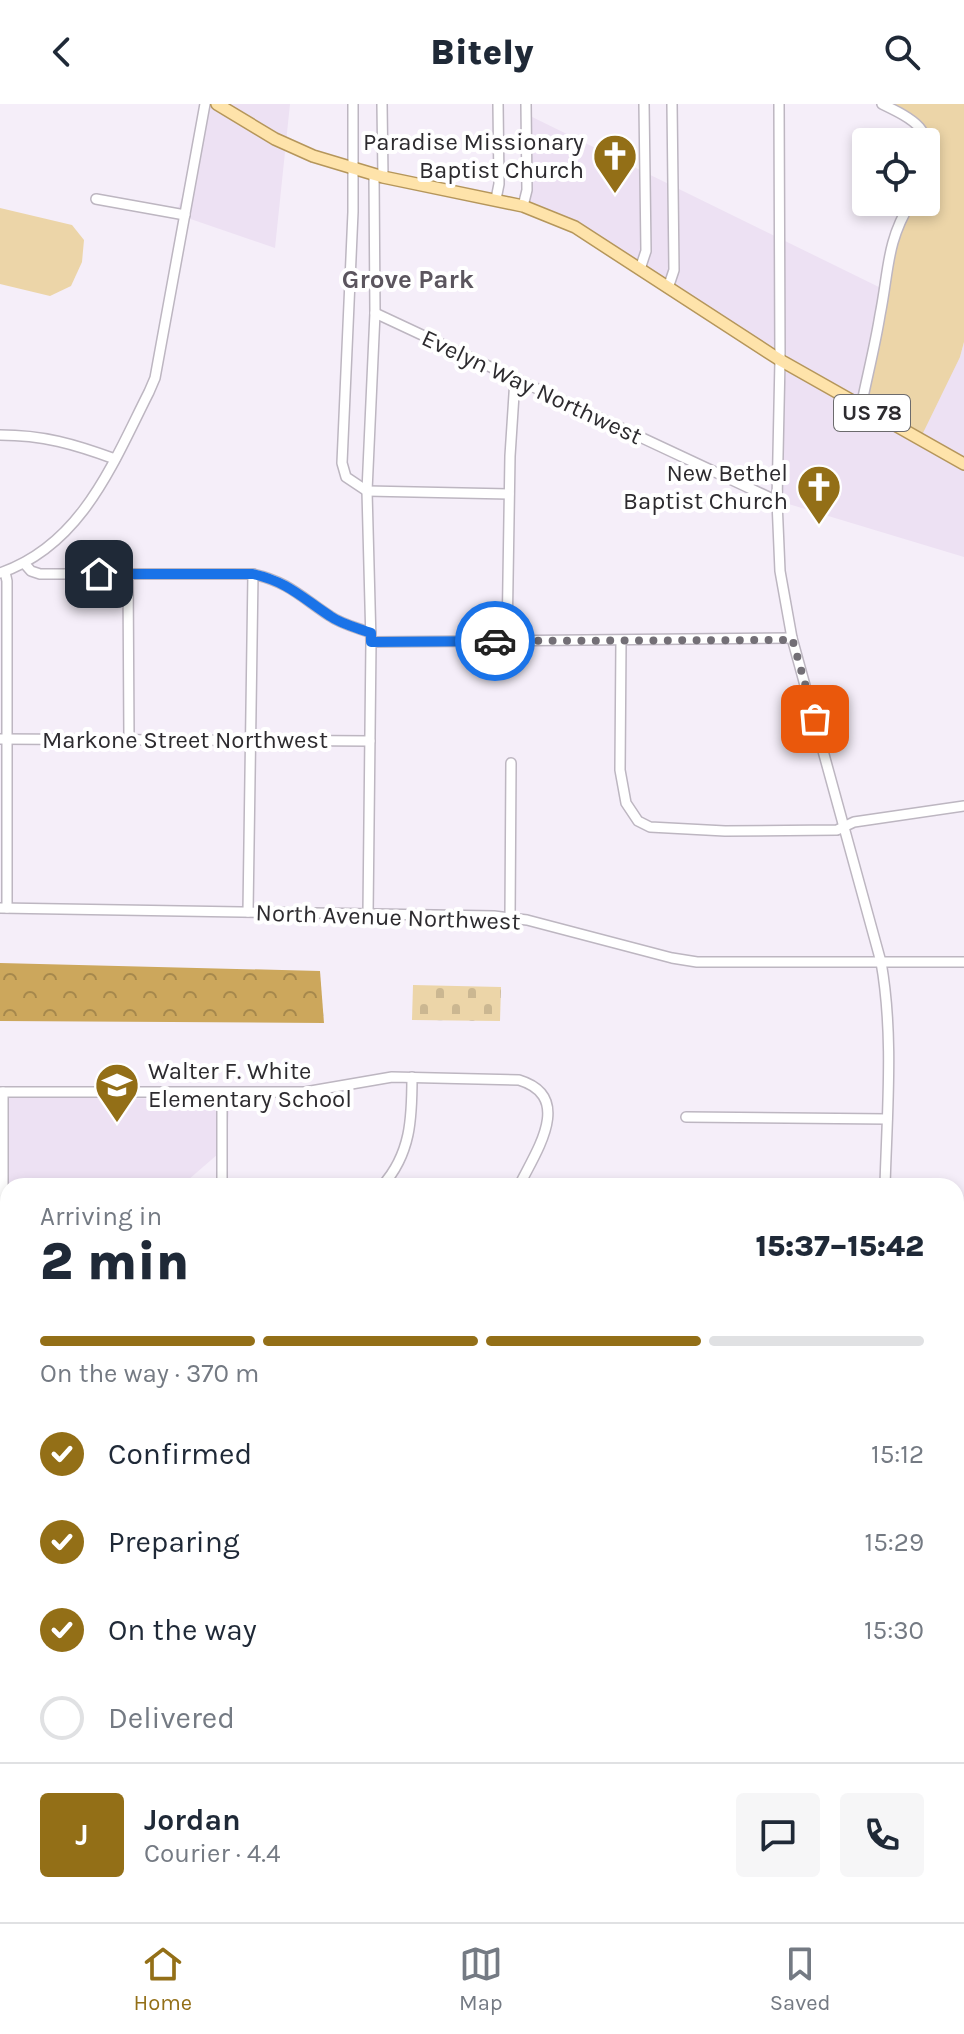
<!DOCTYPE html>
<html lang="en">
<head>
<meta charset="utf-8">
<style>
	body { margin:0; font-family:Karla,sans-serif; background:#f6f6f7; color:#1f2937; height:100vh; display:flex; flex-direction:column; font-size:30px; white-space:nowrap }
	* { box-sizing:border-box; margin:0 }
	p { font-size:26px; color:#747a83 }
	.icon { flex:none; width:44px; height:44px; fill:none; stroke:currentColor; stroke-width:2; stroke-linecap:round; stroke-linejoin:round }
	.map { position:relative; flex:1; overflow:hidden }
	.details { position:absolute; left:0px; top:1074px; width:964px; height:744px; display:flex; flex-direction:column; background:#fff; border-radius:24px 24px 0 0; box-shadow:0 4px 12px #0003 }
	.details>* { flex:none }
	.controls { position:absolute; left:852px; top:24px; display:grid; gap:16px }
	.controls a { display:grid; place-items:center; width:88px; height:88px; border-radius:8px; background:#fff; box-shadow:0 4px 12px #0003; font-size:40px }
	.pin { position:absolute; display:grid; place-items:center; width:68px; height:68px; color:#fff; margin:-34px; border-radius:16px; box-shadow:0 4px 12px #0006 }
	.courier { position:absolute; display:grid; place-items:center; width:80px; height:80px; margin:-40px; border:6px solid #1a73e8; border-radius:50%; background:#fff; color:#222; box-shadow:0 2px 10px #0007 }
	.headline em { font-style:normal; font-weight:800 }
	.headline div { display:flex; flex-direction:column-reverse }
	.headline { display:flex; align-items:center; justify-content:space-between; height:136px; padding:0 40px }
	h1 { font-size:52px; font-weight:800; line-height:60px }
	.bar { display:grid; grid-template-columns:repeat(4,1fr); gap:12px 8px; align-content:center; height:96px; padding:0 40px }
	.bar i { height:10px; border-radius:6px; background:#e0e1e3 }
	.bar .current { background:#936f17 }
	.bar p { grid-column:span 4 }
	.line { display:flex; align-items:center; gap:20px; padding:0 40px; border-top:2px solid #e0e1e3 }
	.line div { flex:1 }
	.round { display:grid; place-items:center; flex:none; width:84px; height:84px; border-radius:8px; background:#f6f6f7 }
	ol { padding:0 40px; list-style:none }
	li { display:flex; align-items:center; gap:24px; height:88px }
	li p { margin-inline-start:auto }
	li .icon { padding:8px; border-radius:50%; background:#936f17; color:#fff; stroke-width:4 }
	li:last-child { color:#747a83 }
	li i { width:44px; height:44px; border:4px solid #e0e1e3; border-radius:50% }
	header { display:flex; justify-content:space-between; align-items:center; height:104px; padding:0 40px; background:#fff; font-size:36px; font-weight:800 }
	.dock { display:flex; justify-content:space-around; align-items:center; height:112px; border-top:2px solid #e0e1e3; background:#fff; font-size:22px; color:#747a83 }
	.dock a { display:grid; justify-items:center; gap:4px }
	.dock .current { color:#936f17 }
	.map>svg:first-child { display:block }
	.built { fill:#ede1f3 }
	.forest { fill:url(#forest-crowns) }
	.cemetery { fill:url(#cemetery-stones) }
	.park { fill:#ecd5a8 }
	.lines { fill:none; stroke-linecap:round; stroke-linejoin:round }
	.minor-casing { stroke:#bdb6c1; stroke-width:12 }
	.major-casing { stroke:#b5965b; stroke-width:14 }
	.minor { stroke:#fff; stroke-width:9 }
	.major { stroke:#fee3aa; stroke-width:11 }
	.done { stroke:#736f76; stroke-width:8; stroke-dasharray:0 14.4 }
	.route { stroke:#1a73e8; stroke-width:10 }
	.labels { text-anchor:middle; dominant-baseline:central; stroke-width:8; stroke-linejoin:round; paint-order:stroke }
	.shield { fill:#fff; stroke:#6c6b6d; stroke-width:2 }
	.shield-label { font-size:22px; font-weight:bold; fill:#2d2b2f }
	.poi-label { font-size:24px; fill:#2d2b2f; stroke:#fff; text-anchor:end }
	.street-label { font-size:24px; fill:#2d2b2f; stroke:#fff }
	.neighbourhood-label { font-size:26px; font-weight:bold; fill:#5b555e; stroke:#fff }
</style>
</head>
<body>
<header><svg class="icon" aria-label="back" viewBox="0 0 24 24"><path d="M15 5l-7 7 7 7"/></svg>Bitely<svg class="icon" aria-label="search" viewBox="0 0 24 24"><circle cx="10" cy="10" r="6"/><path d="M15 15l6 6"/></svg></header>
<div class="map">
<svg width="964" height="1818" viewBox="0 0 964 1818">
	<defs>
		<pattern id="forest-crowns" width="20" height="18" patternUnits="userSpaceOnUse" patternTransform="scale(2)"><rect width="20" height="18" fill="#cca75c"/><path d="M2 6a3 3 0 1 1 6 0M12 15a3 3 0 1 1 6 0" fill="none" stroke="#a6884c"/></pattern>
		<pattern id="cemetery-stones" width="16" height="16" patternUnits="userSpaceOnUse" patternTransform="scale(2)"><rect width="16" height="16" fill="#ecd5a8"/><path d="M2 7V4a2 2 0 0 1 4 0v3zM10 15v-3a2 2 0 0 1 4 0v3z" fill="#cbb791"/></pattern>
	</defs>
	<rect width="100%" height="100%" fill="#f5eef9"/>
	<!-- built -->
	<g class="built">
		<polygon points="206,0 290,0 275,144 176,110 193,63"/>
		<polygon points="522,8 885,186 960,253 964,238 964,453 772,395 788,252 527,98"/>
		<polygon points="4,992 230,996 226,1043 181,1082 8,1082"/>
		<rect x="956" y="1110" width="8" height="377"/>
		<polygon points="663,1810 868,1810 866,1818 657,1818"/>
	</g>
	<!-- forest -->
	<g class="forest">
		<polygon points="0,859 320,867 324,919 0,917"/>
		<polygon points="18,1810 141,1810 138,1818 17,1818"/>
		<rect x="292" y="1810" width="103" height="8"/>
	</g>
	<!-- cemetery -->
	<polygon class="cemetery" points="413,881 501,883 500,917 412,916"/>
	<!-- park -->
	<g class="park">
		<polygon points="888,0 964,0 964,238 960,253 922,331 857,301 902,116 912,98 926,98 926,72 937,52 917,17"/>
		<polygon points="0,104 72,121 84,136 82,158 71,182 50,192 0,180"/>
	</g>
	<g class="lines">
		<!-- minor casing -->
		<g class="minor-casing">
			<g id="minor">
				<polyline points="353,0 353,108 342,359 346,373 367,387"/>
				<polyline points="382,0 383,73"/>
				<path d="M779 0 780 256 777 397 780 467 792 534 881 858C894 931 887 1008 885 1082"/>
				<path d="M882 0C913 15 936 26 926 64"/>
				<polyline points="96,95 185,111"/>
				<polyline points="496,95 499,80 498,0"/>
				<polyline points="523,102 527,86 526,0"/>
				<polyline points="640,165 646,147 644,0"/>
				<polyline points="668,184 674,166 672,0"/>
				<polyline points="375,209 777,397"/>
				<path d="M861 303C867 273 875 242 880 211 889 167 886 138 911 98"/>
				<path d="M0 331C43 331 74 340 115 355"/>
				<polyline points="367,387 509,390"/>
				<path d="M24 459 31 467 40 470H253C289 478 301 493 330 512 341 520 358 524 371 529"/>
				<polyline points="5,468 7,477 7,804"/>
				<path d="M0 469C82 441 113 359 149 288L155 274 205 0"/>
				<polyline points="128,470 129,635"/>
				<polyline points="507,537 510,352 515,275"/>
				<polyline points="621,537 620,666 626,699 638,717 650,723 725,727 837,726 854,718 964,702"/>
				<polyline points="371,538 792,534"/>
				<polyline points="0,635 370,637"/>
				<polyline points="0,804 494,812 527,816 672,854 697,858 964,858"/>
				<polyline points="248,808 253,470"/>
				<polyline points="368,810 371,538 367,387 375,209 374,71"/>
				<polyline points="510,813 511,659"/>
				<path d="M0 988H305L392 973 519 976C575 993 535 1049 519 1082"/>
				<polyline points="3,988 3,1201 8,1270"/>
				<polyline points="686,1013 887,1015"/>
				<polyline points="222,1082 222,989"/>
				<path d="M382 1082C411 1050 412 1014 412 973"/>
				<polyline points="956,1115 964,1115"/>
				<polyline points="0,1421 8,1410"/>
				<polyline points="0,1542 8,1542"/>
				<polyline points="956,1703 964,1712"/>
				<polyline points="18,1810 18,1818"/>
				<polyline points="897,1810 903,1818"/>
				<polyline points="438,1818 438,1810"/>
				<polyline points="656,1818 664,1810"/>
			</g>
		</g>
		<!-- major casing -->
		<g class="major-casing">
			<g id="major">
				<polyline points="217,0 275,35 313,52 383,73 523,102 575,123 780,256 964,360"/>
				<polyline points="0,1401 8,1406"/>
				<polyline points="956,1424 964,1424"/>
			</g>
		</g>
		<!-- minor -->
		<use href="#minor" class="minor"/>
		<!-- major -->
		<use href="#major" class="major"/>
	</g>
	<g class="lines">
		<!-- done -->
		<polyline class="done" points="495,537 783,536 792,534 815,615"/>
		<!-- route -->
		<path class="route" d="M99 470H253C288 478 301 493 330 512 341 520 358 524 371 529V538L495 537"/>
	</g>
	<!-- icons -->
	<defs>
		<g id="church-pin" transform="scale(2.3)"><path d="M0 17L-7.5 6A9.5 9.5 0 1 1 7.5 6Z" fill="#936f17" stroke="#fff"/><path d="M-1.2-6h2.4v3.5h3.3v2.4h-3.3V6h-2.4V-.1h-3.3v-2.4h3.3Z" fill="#fff"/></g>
		<g id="school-pin" transform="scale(2.3)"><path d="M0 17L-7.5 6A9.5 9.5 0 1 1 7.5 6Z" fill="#936f17" stroke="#fff"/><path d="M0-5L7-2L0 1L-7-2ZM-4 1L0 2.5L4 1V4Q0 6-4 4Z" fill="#fff"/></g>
	</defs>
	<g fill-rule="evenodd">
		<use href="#church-pin" x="615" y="52"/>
		<use href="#church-pin" x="819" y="383"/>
		<use href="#school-pin" x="117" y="981"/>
	</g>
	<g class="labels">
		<!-- shield labels -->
		<rect class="shield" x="834" y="291" width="76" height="36" rx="6"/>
		<g class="shield-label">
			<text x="872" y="309">US 78</text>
		</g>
		<!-- poi labels -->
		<g class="poi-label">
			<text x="584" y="38">Paradise Missionary<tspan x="584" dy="28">Baptist Church</tspan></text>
			<text x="788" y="369">New Bethel<tspan x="788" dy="28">Baptist Church</tspan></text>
			<text x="148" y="967" text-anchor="start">Walter F. White<tspan x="148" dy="28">Elementary School</tspan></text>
		</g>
		<!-- street labels -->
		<g class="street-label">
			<text transform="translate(532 283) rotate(25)">Evelyn Way Northwest</text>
			<text x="185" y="636">Markone Street Northwest</text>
			<text transform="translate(388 813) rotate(2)">North Avenue Northwest</text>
		</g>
		<!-- neighbourhood labels -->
		<g class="neighbourhood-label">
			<text x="408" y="175">Grove Park</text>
		</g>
	</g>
</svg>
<div class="controls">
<a><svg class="icon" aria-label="locate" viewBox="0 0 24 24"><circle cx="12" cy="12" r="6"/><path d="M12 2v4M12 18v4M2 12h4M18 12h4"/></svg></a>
</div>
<div class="pin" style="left:815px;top:615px;background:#ea580c"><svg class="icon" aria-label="bag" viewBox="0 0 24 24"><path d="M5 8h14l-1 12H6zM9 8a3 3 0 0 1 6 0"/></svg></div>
<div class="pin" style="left:99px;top:470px;background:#1f2937"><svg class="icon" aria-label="home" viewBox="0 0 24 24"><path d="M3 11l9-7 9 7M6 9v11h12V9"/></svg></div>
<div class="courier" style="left:495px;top:537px"><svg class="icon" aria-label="car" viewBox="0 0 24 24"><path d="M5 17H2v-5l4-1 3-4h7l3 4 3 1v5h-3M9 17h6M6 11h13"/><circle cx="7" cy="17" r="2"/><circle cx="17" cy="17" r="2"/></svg></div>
<section class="details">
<div class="headline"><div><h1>2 min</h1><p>Arriving in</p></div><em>15:37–15:42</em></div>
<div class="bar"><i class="current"></i><i class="current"></i><i class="current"></i><i></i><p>On the way · 370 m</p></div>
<ol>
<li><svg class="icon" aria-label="check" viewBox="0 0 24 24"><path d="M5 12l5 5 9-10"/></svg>Confirmed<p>15:12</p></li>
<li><svg class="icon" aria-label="check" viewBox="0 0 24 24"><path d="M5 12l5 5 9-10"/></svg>Preparing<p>15:29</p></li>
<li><svg class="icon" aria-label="check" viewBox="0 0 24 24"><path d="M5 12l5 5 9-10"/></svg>On the way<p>15:30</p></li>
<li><i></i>Delivered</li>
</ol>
<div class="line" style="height:144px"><b class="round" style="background:#936f17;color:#fff">J</b><div><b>Jordan</b><p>Courier · 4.4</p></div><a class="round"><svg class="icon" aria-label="chat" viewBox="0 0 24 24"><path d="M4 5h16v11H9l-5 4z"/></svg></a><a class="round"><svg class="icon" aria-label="phone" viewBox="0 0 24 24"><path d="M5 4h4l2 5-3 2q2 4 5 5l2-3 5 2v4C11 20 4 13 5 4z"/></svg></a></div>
</section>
</div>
<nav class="dock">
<a class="current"><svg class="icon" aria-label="home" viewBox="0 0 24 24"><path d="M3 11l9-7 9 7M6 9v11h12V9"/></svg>Home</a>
<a><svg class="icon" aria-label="map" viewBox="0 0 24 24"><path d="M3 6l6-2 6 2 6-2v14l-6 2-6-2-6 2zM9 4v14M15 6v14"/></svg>Map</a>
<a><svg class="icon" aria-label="saved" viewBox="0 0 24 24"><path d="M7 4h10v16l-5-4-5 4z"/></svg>Saved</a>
</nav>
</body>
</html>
